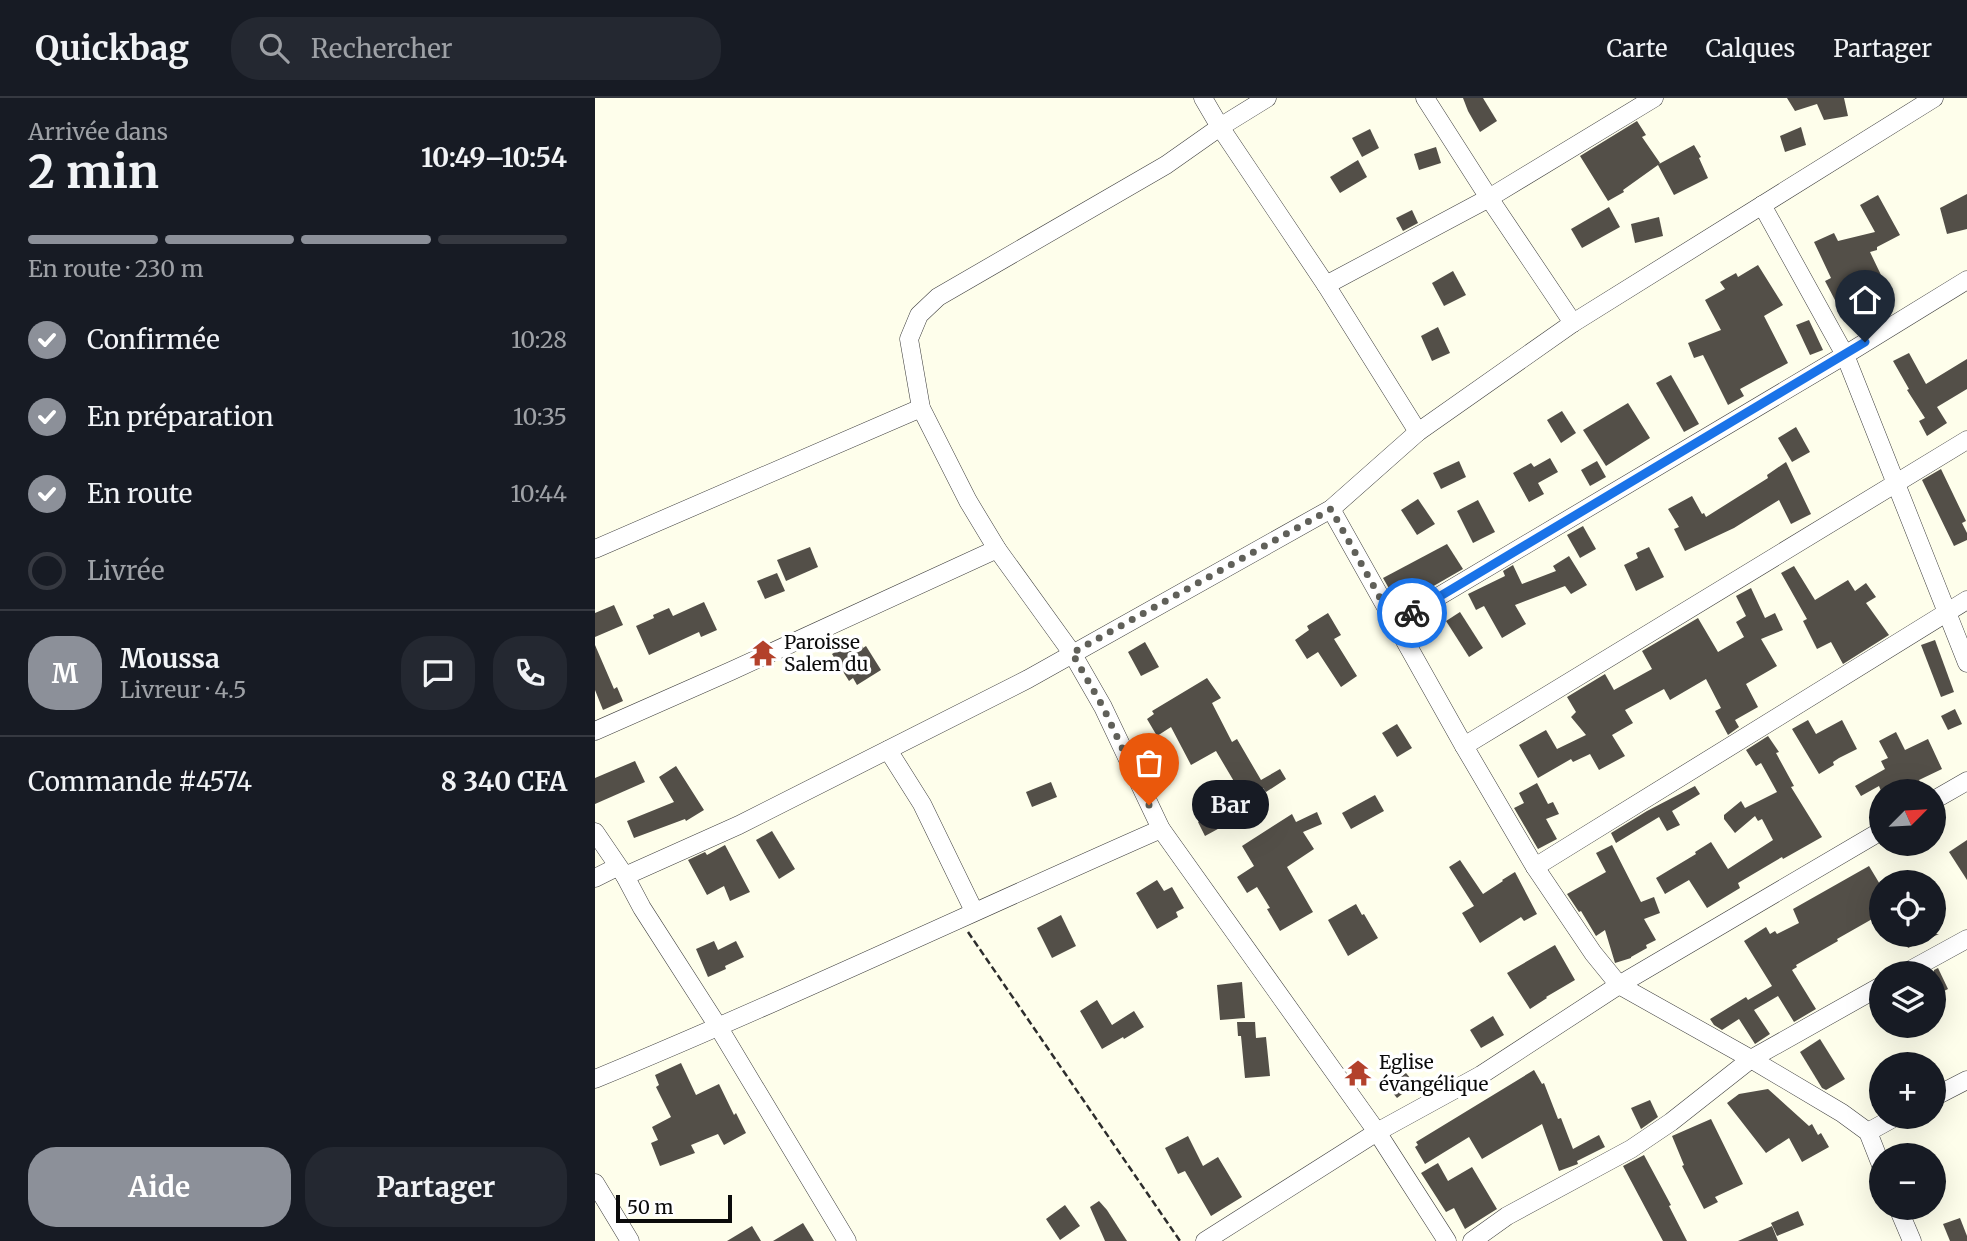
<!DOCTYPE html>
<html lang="fr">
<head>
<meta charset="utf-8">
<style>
	body { margin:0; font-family:Merriweather,serif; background:#242831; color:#f1f3f6; height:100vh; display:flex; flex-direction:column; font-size:26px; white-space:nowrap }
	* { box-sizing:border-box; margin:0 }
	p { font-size:23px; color:#9ea1a6 }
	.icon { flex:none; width:38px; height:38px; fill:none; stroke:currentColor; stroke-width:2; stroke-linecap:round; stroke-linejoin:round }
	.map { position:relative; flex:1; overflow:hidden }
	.sheet { display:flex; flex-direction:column; background:#171b24; width:595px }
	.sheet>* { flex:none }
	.needle { width:46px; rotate:66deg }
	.tools { position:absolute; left:1274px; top:681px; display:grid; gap:14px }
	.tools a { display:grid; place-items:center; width:77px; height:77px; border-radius:50%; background:#171b24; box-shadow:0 7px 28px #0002; font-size:35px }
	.scale { position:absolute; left:21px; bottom:18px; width:116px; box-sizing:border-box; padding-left:7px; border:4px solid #0b0b0b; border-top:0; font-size:19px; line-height:24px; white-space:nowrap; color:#0b0b0b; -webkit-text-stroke:5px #fff; paint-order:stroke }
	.pin { position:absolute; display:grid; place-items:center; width:60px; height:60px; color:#fff; margin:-72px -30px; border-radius:50% 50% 50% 0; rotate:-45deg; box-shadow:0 0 7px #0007 }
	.pin .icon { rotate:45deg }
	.courier { position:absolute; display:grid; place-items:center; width:70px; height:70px; margin:-35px; border:5px solid #1a73e8; border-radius:50%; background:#fff; color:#222; box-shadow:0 2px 9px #0007 }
	.bubble { position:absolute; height:49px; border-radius:24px; background:#171b24; box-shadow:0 7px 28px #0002; font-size:23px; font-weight:700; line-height:49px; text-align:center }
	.summary em { font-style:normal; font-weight:700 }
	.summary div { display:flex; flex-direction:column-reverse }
	.summary { display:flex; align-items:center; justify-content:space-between; height:119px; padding:0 28px }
	h1 { font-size:46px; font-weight:700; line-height:52px }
	.bar { display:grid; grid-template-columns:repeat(4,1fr); gap:10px 7px; align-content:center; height:84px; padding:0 28px }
	.bar i { height:9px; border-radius:5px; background:#363941 }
	.bar .current { background:#8c9099 }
	.bar p { grid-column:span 4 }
	.line { display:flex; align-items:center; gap:18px; padding:0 28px; border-top:2px solid #363941 }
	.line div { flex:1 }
	.round { display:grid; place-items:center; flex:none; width:74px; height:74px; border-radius:28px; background:#242831 }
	ol { padding:0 28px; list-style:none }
	li { display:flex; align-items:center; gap:21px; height:77px }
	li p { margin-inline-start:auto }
	li .icon { padding:7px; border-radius:50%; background:#8c9099; color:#fff; stroke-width:4 }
	li:last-child { color:#9ea1a6 }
	li i { width:38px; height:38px; border:4px solid #363941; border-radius:50% }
	.action { display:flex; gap:14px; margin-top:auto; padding:14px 28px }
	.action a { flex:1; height:80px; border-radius:28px; background:#8c9099; color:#fff; font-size:28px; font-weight:700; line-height:80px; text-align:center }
	.action a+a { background:#242831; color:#f1f3f6 }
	header { display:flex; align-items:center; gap:42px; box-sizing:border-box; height:98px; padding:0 35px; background:#171b24; border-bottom:2px solid #363941 }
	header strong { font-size:33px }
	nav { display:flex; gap:38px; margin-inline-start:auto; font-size:24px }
	.search { width:490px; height:63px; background:#242831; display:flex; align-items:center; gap:18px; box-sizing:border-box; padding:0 24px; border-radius:28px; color:#9ea1a6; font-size:26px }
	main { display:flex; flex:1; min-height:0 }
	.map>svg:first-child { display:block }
	.building { fill:#534f48 }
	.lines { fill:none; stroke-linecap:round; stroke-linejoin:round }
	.street-casing { stroke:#3e3e3e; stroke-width:19 }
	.path { stroke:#2d2d2d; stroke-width:2.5; stroke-dasharray:7 3.5; stroke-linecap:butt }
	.street { stroke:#fff; stroke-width:18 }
	.done { stroke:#606059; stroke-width:7; stroke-dasharray:0 12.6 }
	.route { stroke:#1a73e8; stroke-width:9 }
	.labels { text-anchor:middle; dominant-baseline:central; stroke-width:7; stroke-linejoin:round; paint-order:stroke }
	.poi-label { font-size:19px; fill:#0b0b0b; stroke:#fff; text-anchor:start }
</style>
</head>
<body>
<header>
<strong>Quickbag</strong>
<div class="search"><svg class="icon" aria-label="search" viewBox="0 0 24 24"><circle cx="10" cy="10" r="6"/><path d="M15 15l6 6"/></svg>Rechercher</div>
<nav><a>Carte</a><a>Calques</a><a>Partager</a></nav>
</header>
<main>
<section class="sheet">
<div class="summary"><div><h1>2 min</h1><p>Arrivée dans</p></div><em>10:49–10:54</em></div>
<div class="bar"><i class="current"></i><i class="current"></i><i class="current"></i><i></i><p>En route · 230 m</p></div>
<ol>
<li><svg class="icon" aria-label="check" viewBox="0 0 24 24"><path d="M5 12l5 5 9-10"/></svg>Confirmée<p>10:28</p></li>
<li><svg class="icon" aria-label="check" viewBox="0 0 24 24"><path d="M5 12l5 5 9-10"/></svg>En préparation<p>10:35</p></li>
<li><svg class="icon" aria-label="check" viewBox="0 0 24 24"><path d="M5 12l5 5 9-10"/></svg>En route<p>10:44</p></li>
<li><i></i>Livrée</li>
</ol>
<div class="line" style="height:126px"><b class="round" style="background:#8c9099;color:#fff">M</b><div><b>Moussa</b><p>Livreur · 4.5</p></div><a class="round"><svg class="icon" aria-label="chat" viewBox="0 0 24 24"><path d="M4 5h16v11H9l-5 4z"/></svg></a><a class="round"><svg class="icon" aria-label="phone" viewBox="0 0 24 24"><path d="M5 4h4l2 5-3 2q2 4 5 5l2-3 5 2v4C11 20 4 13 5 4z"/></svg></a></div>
<div class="line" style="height:91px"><div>Commande #4574</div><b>8 340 CFA</b></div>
<div class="action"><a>Aide</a><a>Partager</a></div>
</section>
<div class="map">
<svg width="1372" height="1143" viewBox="0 0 1372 1143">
	<rect width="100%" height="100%" fill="#fefeeb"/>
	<!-- building -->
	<g class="building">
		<polygon points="868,0 888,0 902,23 885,34 873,13"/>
		<polygon points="1192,0 1249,0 1253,18 1229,22 1222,6 1200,13"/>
		<polygon points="1042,23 1051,37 1047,39 1065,65 1064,66 1099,47 1106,59 1104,60 1113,80 1079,97 1063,67 1028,92 1029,94 1013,103 985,58"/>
		<polygon points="1206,29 1211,47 1190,54 1185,38"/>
		<polygon points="775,31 784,50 767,59 757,40"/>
		<polygon points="841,49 846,65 824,72 819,56"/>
		<polygon points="763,62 772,79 745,95 735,79"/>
		<polygon points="1372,96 1372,131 1352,136 1345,110"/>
		<polygon points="1283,97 1305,137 1282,149 1282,152 1275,154 1297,200 1252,225 1230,183 1236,180 1219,144 1239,135 1243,143 1280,134 1265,107"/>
		<polygon points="1014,109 1025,129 987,150 976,131"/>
		<polygon points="817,112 823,125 808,133 801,120"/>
		<polygon points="1064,119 1068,138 1040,145 1036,126"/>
		<polygon points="1163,167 1188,207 1169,218 1193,265 1145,291 1149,298 1133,307 1108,257 1099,260 1093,245 1126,232 1110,202 1130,191 1125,184 1141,175 1143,179"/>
		<polygon points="858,173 871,197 849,208 837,185"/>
		<polygon points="1214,222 1228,252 1215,257 1201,227"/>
		<polygon points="843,229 855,255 837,263 826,238"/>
		<polygon points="1314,255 1331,286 1372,261 1372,291 1342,309 1352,325 1332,338 1324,323 1330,320 1312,292 1314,291 1298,263"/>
		<polygon points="1076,277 1104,326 1089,334 1061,285"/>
		<polygon points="1033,305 1055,340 1011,368 988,332"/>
		<polygon points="967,313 981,335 966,345 952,322"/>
		<polygon points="1201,329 1215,354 1197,364 1183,340"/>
		<polygon points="955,360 963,374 943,385 949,396 934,404 918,375 936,365 939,369"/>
		<polygon points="864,363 871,379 846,391 838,375"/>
		<polygon points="1002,363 1011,379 995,388 986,372"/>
		<polygon points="1191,364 1216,416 1196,426 1184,402 1139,430 1090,453 1079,431 1084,429 1073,411 1097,398 1107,416 1109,415 1111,419 1173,380 1172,377"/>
		<polygon points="1346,371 1371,423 1367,425 1372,435 1372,442 1359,448 1327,382"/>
		<polygon points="823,401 840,426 822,437 806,412"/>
		<polygon points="883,402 900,434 878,445 862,413"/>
		<polygon points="988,428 1001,451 985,460 972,437"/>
		<polygon points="852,446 868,471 804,508 788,480"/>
		<polygon points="215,449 223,469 191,483 182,462"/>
		<polygon points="1054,449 1069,479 1041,493 1029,467 1043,460 1041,455"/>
		<polygon points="974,458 992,487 976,496 970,488 920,507 931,526 907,540 889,508 881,512 873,496 910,478 908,473 918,467 927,486 961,473 958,468"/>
		<polygon points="1199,468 1220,502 1253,482 1260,493 1271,485 1281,499 1271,505 1294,537 1248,566 1236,544 1222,551 1208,523 1212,521 1186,475"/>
		<polygon points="182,475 190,493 170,501 162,483"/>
		<polygon points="1156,490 1170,520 1180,515 1188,532 1166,541 1182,568 1151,586 1163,609 1140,622 1144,629 1133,637 1120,613 1126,610 1111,581 1075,602 1069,591 1030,612 1038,625 1017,637 1030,658 1004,672 995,656 978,664 976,661 943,680 924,647 951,632 962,651 991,637 976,619 981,614 972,599 1010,576 1019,592 1057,571 1047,553 1103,520 1123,554 1149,539 1141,524 1151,518 1141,498"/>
		<polygon points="109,504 122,532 106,539 104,534 54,557 41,528 59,520 58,517 74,510 78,518"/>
		<polygon points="19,507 28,527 0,539 0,515"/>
		<polygon points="865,514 888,550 874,559 851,523"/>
		<polygon points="733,515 746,537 739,541 762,578 746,589 723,554 712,561 700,542 714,532 712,528"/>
		<polygon points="1340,542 1359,594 1346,599 1326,547"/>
		<polygon points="256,544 259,548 265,544 268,550 271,548 286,572 262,587 258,580 254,583 237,556"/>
		<polygon points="550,544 564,569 546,578 533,554"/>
		<polygon points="0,547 19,591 22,589 28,603 8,612 0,592"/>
		<polygon points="612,580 626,600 617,605 637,644 642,641 666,682 685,671 691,681 671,694 668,690 650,702 621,653 596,667 576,629 562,638 552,621 559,616 557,613"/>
		<polygon points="1360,611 1367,626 1353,632 1346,618"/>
		<polygon points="1213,622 1221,636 1247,622 1262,651 1244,660 1238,664 1239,667 1224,676 1197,631"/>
		<polygon points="802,626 817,650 802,659 787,635"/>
		<polygon points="1301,634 1310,652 1333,641 1347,671 1324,682 1326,685 1310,693 1286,693 1284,688 1266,698 1260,688 1290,671 1286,663 1293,660 1284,643"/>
		<polygon points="1173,638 1184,654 1181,655 1199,688 1196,689 1227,739 1188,761 1187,759 1143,785 1145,790 1112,810 1094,782 1070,796 1061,780 1101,756 1100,754 1116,744 1133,771 1178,742 1167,721 1163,723 1160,718 1140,735 1129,721 1129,717 1146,703 1150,710 1182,694 1166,665 1161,668 1151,652"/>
		<polygon points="40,663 50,684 0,706 0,680"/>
		<polygon points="81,668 109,712 91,723 90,721 39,740 32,723 79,704 64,679"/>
		<polygon points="456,684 462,699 437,709 431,694"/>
		<polygon points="942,685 953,706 958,704 964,716 951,721 962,741 943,751 919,710 929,705 924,695"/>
		<polygon points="1100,688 1105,696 1077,713 1085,727 1072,733 1064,719 1021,745 1016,735 1052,713"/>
		<polygon points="645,695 654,714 610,738 603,724 619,715 617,711"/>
		<polygon points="780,697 789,713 756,731 747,715"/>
		<polygon points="722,714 727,726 708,734 719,751 692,769 718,814 685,833 672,811 675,810 662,789 652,795 642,779 659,768 647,748 697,716 701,724"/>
		<polygon points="177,733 200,771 184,781 161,742"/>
		<polygon points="1372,742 1372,782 1354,754"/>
		<polygon points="130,747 155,794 135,803 129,788 112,797 93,762 110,754 112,757"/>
		<polygon points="1017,747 1046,804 1059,799 1065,815 1049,821 1061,842 1051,847 1052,850 1036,859 1036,860 1020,865 1010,832 1001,838 986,813 984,814 972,796 1011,774 1001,755"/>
		<polygon points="865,762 888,796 908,783 907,782 920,774 942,816 929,823 926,819 885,845 867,815 879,808 854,769"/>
		<polygon points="1274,768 1286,788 1286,816 1242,841 1243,843 1201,867 1202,869 1197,872 1221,911 1199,924 1183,898 1159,912 1175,936 1160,946 1144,921 1127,932 1119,927 1115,921 1151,899 1153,902 1177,888 1149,843 1171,829 1175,836 1180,833 1182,836 1204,825 1198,811"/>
		<polygon points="562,782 569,793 577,789 589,810 581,814 583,819 562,831 541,795"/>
		<polygon points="761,806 767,817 769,816 783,840 753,858 733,822"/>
		<polygon points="466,817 481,848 457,860 442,830"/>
		<polygon points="1307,836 1344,836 1313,850"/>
		<polygon points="119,843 123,852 141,843 149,859 130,868 131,871 113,879 101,851"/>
		<polygon points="960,847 980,882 951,899 952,900 935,911 912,875"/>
		<polygon points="1343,870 1353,891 1339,898 1339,872"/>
		<polygon points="647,884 650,920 625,922 622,887"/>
		<polygon points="502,902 517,927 539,913 549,929 529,941 528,939 507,951 485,913"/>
		<polygon points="898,918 909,937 886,950 875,932"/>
		<polygon points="642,924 660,924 661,940 671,939 675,978 650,980 646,938 643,938"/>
		<polygon points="1225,941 1250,981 1231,992 1227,990 1205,954"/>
		<polygon points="86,965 101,997 124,986 139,1017 141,1015 151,1035 129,1047 123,1036 96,1047 100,1055 65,1068 56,1045 63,1042 57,1029 76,1019 61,989 64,987 60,977"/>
		<polygon points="939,972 947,986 949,985 963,1021 966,1020 978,1051 1004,1037 1010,1049 982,1063 983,1066 964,1073 947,1026 887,1061 874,1039 830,1066 820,1049 823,1047 821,1044"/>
		<polygon points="811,975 820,986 802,1000 793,989"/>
		<polygon points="1173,991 1214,1028 1217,1026 1223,1037 1226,1035 1234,1049 1207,1064 1194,1040 1171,1055 1132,1005 1144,996"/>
		<polygon points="1055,1002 1063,1019 1046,1031 1036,1010"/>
		<polygon points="1116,1021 1148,1086 1120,1099 1123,1104 1109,1111 1087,1068 1089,1067 1077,1038"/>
		<polygon points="593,1038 608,1068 623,1059 647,1099 616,1118 590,1073 583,1076 570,1050"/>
		<polygon points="1049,1057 1076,1107 1074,1108 1092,1143 1068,1143 1028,1068"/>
		<polygon points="843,1065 853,1083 877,1069 902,1111 870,1131 859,1110 851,1114 826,1075"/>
		<polygon points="504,1103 512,1112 532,1143 510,1143 495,1109"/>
		<polygon points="470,1107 485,1128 465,1142 451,1121"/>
		<polygon points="1203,1113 1209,1127 1182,1138 1176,1125"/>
		<polygon points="1365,1120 1372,1138 1372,1143 1355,1143 1348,1126"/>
		<polygon points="208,1125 219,1143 178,1143"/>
		<polygon points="157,1128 166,1143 132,1143"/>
		<polygon points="1177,1128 1183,1143 1143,1143"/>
	</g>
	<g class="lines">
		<!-- street casing -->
		<g class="street-casing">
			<g id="street">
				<polyline points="608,0 625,29 731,187 823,334"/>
				<polyline points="672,0 625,29 571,67 343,199 324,217 314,241 326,310 373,403 402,451 477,555 508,609 566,731 782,1034 852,1143"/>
				<polyline points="830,0 894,100 978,225"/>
				<polyline points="1167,107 1250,257 1372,565"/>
				<polyline points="731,187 894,100 1059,0"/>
				<polyline points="736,411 869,648 940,769 998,855 1024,887 1156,961 1247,1015 1273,1034 1286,1067"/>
				<polyline points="0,451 326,310"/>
				<polyline points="799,525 1250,257 1372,182"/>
				<polyline points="0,633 136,573 402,451"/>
				<polyline points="869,648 1372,342"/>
				<polyline points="293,652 327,706 379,813"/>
				<polyline points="1339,702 1372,683"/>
				<polyline points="0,734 30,778 47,810 124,930 252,1143"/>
				<polyline points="940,769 1372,502"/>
				<polyline points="30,778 144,727 433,581 736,411 823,334 978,225 1339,0"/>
				<polyline points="0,780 22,769"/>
				<polyline points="1310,875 1372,841"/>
				<path d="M0 981C191 902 377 814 566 731"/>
				<polyline points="1339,999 1372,982"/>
				<polyline points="1273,1034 1302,1018"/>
				<polyline points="0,1085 35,1143"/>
				<polyline points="1303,1110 1317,1143"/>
				<polyline points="610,1143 782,1034 886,977 1024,887 1286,733"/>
				<polyline points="877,1143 912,1118 1036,1051 1076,1024 1156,961 1286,888"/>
			</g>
		</g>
		<!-- path -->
		<polyline class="path" points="373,834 585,1143"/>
		<!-- street -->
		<use href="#street" class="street"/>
	</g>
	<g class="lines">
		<!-- done -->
		<polyline class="done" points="554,707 508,609 477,555 736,411 799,525 817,515"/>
		<!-- route -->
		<polyline class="route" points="817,515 1270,244"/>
	</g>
	<!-- icons -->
	<defs>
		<g id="temple-bare" transform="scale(2.1)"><path d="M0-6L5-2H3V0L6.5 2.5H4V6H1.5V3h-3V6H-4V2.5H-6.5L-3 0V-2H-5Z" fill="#b3412b" stroke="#fff" stroke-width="2.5" paint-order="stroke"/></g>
	</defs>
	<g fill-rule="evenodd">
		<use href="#temple-bare" x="168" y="555"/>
		<use href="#temple-bare" x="763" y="975"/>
	</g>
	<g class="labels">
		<!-- poi labels -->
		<g class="poi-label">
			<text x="189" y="544">Paroisse<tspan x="189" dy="22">Salem du</tspan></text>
			<text x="784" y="964">Eglise<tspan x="784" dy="22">évangélique</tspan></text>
		</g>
	</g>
</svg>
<div class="tools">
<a><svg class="needle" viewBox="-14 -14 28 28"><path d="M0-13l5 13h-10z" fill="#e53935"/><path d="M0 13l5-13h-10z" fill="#9ea1a6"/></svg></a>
<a><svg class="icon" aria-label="locate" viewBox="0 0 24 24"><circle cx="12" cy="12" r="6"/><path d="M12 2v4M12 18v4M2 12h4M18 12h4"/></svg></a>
<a><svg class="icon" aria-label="layers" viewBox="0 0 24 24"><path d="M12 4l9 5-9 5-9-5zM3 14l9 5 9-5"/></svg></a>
<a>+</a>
<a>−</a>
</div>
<div class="scale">50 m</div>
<div class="pin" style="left:554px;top:707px;background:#ea580c"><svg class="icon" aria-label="bag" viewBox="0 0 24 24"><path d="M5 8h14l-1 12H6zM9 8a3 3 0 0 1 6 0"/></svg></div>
<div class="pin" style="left:1270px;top:244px;background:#1f2937"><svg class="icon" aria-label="home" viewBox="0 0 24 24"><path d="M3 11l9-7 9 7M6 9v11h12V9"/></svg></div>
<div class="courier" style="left:817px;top:515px"><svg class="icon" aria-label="bike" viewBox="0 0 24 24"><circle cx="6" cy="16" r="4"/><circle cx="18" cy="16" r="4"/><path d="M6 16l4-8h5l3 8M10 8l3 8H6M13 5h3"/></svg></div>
<div class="bubble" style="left:597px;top:682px;width:77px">Bar</div>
</div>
</main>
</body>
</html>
